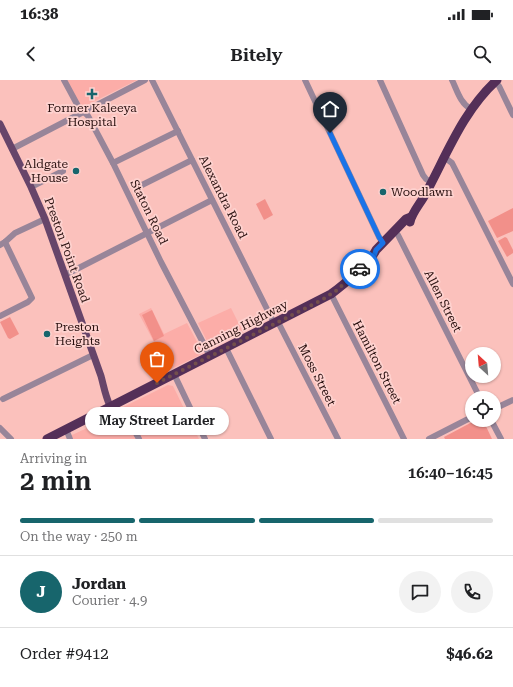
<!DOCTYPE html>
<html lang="en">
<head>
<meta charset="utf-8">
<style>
	body { margin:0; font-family:"Roboto Serif",serif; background:#f2f2f2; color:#202124; height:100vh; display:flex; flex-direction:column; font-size:15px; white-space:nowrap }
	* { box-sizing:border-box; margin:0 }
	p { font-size:13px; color:#757577 }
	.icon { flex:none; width:22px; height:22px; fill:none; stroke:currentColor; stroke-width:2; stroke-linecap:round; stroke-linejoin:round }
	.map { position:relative; height:359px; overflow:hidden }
	.side { display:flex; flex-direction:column; background:#fff; flex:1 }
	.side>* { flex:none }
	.needle { width:26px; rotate:334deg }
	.controls { position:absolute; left:465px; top:267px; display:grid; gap:8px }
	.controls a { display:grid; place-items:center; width:36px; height:36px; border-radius:50%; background:#fff; box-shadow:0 1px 3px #0004; font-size:20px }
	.pin { position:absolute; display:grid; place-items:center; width:34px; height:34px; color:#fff; margin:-41px -17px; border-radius:50% 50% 50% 0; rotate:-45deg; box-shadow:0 0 4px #0007 }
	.pin .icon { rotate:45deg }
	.courier { position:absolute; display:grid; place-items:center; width:40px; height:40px; margin:-20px; border:3px solid #1a73e8; border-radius:50%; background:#fff; color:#222; box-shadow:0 1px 5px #0007 }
	.bubble { position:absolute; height:28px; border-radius:14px; background:#fff; box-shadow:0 1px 3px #0004; font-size:13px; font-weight:600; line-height:28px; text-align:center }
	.head em { font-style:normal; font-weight:600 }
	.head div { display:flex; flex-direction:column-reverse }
	.head { display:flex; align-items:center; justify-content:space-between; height:68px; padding:0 20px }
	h1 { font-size:26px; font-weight:600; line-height:30px }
	.bar { display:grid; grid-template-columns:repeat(4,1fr); gap:6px 4px; align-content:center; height:48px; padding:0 20px }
	.bar i { height:5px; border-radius:3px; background:#e0e0e0 }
	.bar .current { background:#17656c }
	.bar p { grid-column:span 4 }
	.line { display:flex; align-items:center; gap:10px; padding:0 20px; border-top:1px solid #e0e0e0 }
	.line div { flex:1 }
	.round { display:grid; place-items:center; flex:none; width:42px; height:42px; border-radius:21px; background:#f2f2f2 }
	.status { display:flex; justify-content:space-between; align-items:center; height:28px; padding:0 20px; background:#fff; direction:ltr }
	.status svg { height:11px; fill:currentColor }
	header { display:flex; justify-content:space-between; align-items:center; height:52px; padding:0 20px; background:#fff; font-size:18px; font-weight:600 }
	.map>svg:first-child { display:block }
	.built { fill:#fcada8 }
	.green { fill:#f2908a }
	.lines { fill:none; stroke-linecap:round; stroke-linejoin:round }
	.minor { stroke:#988599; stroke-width:6 }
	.major { stroke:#67456a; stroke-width:7 }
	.highway { stroke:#542f58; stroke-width:9 }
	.done { stroke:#734f4c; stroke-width:4; stroke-dasharray:0 7.2 }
	.route { stroke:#1a73e8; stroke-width:5 }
	.poi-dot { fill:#17656c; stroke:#fed2cf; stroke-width:1.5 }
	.labels { text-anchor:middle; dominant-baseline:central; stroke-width:3.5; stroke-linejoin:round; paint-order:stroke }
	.poi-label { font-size:12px; fill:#2a1110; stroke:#fed2cf; text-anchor:start }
	.street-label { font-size:12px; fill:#2a1110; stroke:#fed2cf }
</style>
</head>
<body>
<div class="status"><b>16:38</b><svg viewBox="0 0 49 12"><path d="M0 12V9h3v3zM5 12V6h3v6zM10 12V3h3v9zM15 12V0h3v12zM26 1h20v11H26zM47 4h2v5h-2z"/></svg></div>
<header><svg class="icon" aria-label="back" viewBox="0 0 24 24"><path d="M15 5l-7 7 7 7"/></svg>Bitely<svg class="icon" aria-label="search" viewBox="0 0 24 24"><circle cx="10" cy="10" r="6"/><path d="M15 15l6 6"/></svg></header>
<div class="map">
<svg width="513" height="359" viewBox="0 0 513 359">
	<rect width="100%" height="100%" fill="#fbc1bc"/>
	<!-- built -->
	<g class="built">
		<polygon points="67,0 137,0 81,28"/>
		<polygon points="151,228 164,254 187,243 203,273 202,274 169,290 139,234"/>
		<polygon points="231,228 243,252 214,267 209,265 198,243"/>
		<polygon points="168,305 173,306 199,359 73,359 71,355 72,355 98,343 105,336"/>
	</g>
	<!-- green -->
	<g class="green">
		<polygon points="265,119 273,135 264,140 256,124"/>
		<polygon points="513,128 513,151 497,158 488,141"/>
		<polygon points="505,157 507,158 513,170 513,173 507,177 498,161"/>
		<polygon points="152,230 164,256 154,261 142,235"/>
		<polygon points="10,237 19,254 10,259 8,258 0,242"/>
		<polygon points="476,340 483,340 492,359 445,359 444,357"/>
	</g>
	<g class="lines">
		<!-- minor -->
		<g class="minor">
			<polyline points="64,0 78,26 88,36 113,83 161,182 210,276"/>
			<polyline points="152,0 274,243"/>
			<polyline points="305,0 379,157 383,163"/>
			<polyline points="380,0 423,95 426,99 431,102"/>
			<path d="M452 0C457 10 460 23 471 29"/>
			<polyline points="495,2 499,6 513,35"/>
			<polyline points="12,69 145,0"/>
			<polyline points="444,77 452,83 513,204"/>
			<polyline points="113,83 178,51"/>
			<polyline points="31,107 63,91"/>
			<polyline points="136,108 192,80"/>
			<polyline points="398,155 480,318"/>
			<polyline points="0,165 5,162 15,153 45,139"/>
			<polyline points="65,195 212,120"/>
			<polyline points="331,214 404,359"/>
			<polyline points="0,236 28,222 32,218 5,162"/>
			<polyline points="278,242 338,359"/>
			<polyline points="226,268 271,359"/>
			<polyline points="174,294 205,359"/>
			<polyline points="3,319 93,275"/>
			<polyline points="494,329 513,320"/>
			<polyline points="491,340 501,359"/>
			<polyline points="131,344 139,359"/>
			<polyline points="0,348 11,359"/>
			<polyline points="66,349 70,359"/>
			<polyline points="429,359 472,337"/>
		</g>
		<!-- major -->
		<path class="major" d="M0 44 31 107 45 139 101 296C104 307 105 315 110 326"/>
		<!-- highway -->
		<g class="highway">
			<path d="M410 142C412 132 421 123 426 113 447 74 463 31 497 0"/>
			<path d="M47 359 331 214C342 206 371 182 376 170L406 139 411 137"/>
		</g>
	</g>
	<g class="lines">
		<!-- done -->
		<polyline class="done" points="157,303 322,220 337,210 360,189"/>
		<!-- route -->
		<polyline class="route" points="330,53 379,157 383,163 376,170 374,176 360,189"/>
	</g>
	<!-- markers -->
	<g class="poi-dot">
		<path d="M90 8h4v4h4v4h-4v4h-4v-4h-4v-4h4z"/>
		<circle cx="76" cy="91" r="4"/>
		<circle cx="383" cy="112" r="4"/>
		<circle cx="47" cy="254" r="4"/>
	</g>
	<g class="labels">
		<!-- poi labels -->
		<g class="poi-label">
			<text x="92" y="28" text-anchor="middle">Former Kaleeya<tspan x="92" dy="14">Hospital</tspan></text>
			<text x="68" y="84" text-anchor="end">Aldgate<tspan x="68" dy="14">House</tspan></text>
			<text x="391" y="112">Woodlawn</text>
			<text x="55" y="247">Preston<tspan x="55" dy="14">Heights</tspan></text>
		</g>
		<!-- street labels -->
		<g class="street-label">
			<text transform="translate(223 117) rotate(63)">Alexandra Road</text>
			<text transform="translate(149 132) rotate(64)">Staton Road</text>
			<text transform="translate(67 170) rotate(70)">Preston Point Road</text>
			<text transform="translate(443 221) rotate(63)">Allen Street</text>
			<text transform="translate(241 247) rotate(-27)">Canning Highway</text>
			<text transform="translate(377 282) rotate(63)">Hamilton Street</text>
			<text transform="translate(317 295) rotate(63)">Moss Street</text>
		</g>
	</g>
</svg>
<div class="controls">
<a><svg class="needle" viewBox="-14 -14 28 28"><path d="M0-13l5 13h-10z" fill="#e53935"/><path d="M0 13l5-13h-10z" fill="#757577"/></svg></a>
<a><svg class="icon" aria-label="locate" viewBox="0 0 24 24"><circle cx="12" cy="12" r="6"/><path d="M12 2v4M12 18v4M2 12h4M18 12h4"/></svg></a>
</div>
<div class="pin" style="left:157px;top:303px;background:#ea580c"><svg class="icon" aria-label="bag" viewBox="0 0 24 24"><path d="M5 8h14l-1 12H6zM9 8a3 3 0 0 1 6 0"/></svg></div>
<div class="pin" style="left:330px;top:53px;background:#1f2937"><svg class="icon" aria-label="home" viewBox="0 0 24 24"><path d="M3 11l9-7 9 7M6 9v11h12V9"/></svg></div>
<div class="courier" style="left:360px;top:189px"><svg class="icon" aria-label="car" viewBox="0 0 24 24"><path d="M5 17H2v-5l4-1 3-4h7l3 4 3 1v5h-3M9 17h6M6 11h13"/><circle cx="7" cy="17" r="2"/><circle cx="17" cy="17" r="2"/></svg></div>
<div class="bubble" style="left:85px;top:327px;width:144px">May Street Larder</div>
</div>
<section class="side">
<div class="head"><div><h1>2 min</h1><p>Arriving in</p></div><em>16:40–16:45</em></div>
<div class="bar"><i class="current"></i><i class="current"></i><i class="current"></i><i></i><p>On the way · 250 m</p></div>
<div class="line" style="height:72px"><b class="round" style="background:#17656c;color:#fff">J</b><div><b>Jordan</b><p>Courier · 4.9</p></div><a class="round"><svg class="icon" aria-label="chat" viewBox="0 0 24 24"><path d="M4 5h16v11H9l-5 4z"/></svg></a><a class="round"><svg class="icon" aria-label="phone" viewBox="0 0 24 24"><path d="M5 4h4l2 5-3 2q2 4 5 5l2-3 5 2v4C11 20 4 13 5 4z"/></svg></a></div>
<div class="line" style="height:52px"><div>Order #9412</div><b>$46.62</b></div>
</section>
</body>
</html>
